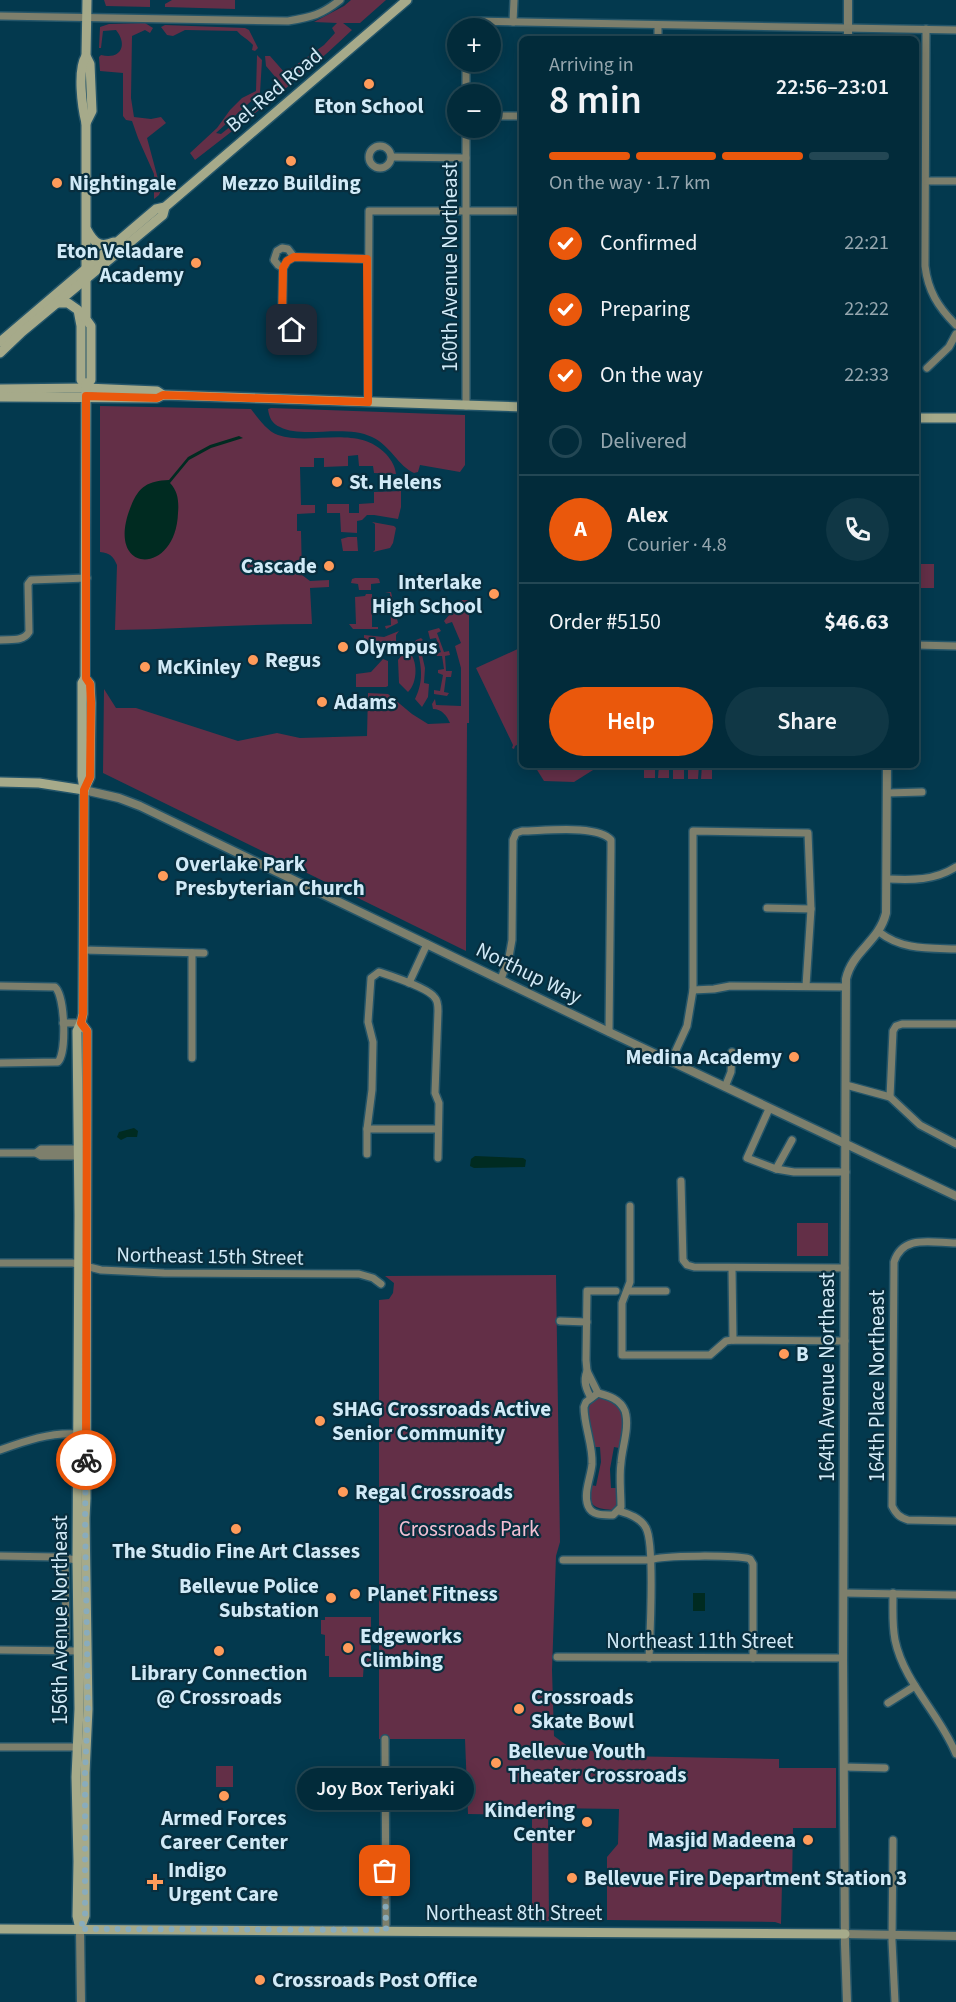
<!DOCTYPE html>
<html lang="en">
<head>
<meta charset="utf-8">
<style>
	body { margin:0; font-family:"Source Sans 3",sans-serif; background:#103745; color:#f1f3f6; height:100vh; display:flex; flex-direction:column; font-size:22px; white-space:nowrap }
	* { box-sizing:border-box; margin:0 }
	p { font-size:20px; color:#96a7af }
	.icon { flex:none; width:33px; height:33px; fill:none; stroke:currentColor; stroke-width:2; stroke-linecap:round; stroke-linejoin:round }
	.map { position:relative; flex:1; overflow:hidden }
	.side { position:absolute; left:519px; top:36px; width:400px; height:732px; display:flex; flex-direction:column; background:#022b3a; border-radius:9px; box-shadow:0 3px 15px #0003,0 0 0 2px #234754 }
	.side>* { flex:none }
	.tools { position:absolute; left:447px; top:18px; display:grid; gap:12px }
	.tools a { display:grid; place-items:center; width:54px; height:54px; border-radius:50%; background:#022b3a; box-shadow:0 3px 15px #0003,0 0 0 2px #234754; font-size:30px }
	.pin { position:absolute; display:grid; place-items:center; width:51px; height:51px; color:#fff; margin:-26px; border-radius:12px; box-shadow:0 3px 9px #0006 }
	.courier { position:absolute; display:grid; place-items:center; width:60px; height:60px; margin:-30px; border:4px solid #ea580c; border-radius:50%; background:#fff; color:#222; box-shadow:0 2px 8px #0007 }
	.bubble { position:absolute; height:42px; border-radius:21px; background:#022b3a; box-shadow:0 3px 15px #0003,0 0 0 2px #234754; font-size:20px; font-weight:600; line-height:42px; text-align:center }
	.overview em { font-style:normal; font-weight:600 }
	.overview div { display:flex; flex-direction:column-reverse }
	.overview { display:flex; align-items:center; justify-content:space-between; height:102px; padding:0 30px }
	h1 { font-size:39px; font-weight:600; line-height:45px }
	.bar { display:grid; grid-template-columns:repeat(4,1fr); gap:9px 6px; align-content:center; height:72px; padding:0 30px }
	.bar i { height:8px; border-radius:4px; background:#234754 }
	.bar .current { background:#ea580c }
	.bar p { grid-column:span 4 }
	.line { display:flex; align-items:center; gap:15px; padding:0 30px; border-top:2px solid #234754 }
	.line div { flex:1 }
	.round { display:grid; place-items:center; flex:none; width:63px; height:63px; border-radius:32px; background:#103745 }
	ol { padding:0 30px; list-style:none }
	li { display:flex; align-items:center; gap:18px; height:66px }
	li p { margin-inline-start:auto }
	li .icon { padding:6px; border-radius:50%; background:#ea580c; color:#fff; stroke-width:4 }
	li:last-child { color:#96a7af }
	li i { width:33px; height:33px; border:3px solid #234754; border-radius:50% }
	.primary-button { display:flex; gap:12px; margin-top:auto; padding:12px 30px }
	.primary-button a { flex:1; height:69px; border-radius:36px; background:#ea580c; color:#fff; font-size:24px; font-weight:600; line-height:69px; text-align:center }
	.primary-button a+a { background:#103745; color:#f1f3f6 }
	.map>svg:first-child { display:block }
	.green { fill:#632f47 }
	.water { fill:#002b21 }
	.lines { fill:none; stroke-linecap:round; stroke-linejoin:round }
	.minor-casing { stroke:#245569; stroke-width:10 }
	.tertiary-casing { stroke:#245569; stroke-width:11 }
	.secondary-casing { stroke:#245569; stroke-width:12 }
	.minor { stroke:#7d7f6c; stroke-width:7 }
	.tertiary { stroke:#7d7f6c; stroke-width:8 }
	.secondary { stroke:#a6aa8a; stroke-width:9 }
	.done { stroke:#89acbc; stroke-width:6; stroke-dasharray:0 10.8 }
	.route { stroke:#ea580c; stroke-width:8 }
	.poi-dot { fill:#ff9b5a; stroke:#082e3e; stroke-width:2 }
	.labels { text-anchor:middle; dominant-baseline:central; stroke-width:4.5; stroke-linejoin:round; paint-order:stroke }
	.street-label { font-size:21px; fill:#d1eaf7; stroke:#082e3e }
	.poi-label { font-size:21px; font-weight:bold; fill:#d1eaf7; stroke:#082e3e; text-anchor:start }
	.park-label { font-size:21px; fill:#f3c0d4; stroke:#082e3e }
</style>
</head>
<body>
<div class="map">
<svg width="956" height="2002" viewBox="0 0 956 2002">
	<rect width="100%" height="100%" fill="#03394e"/>
	<!-- green -->
	<g class="green">
		<polygon points="104,0 150,0 150,7 106,6"/>
		<polygon points="172,0 235,0 235,9 165,7 165,4"/>
		<path d="M351 0H386L360 23H343L352 30C303 77 249 118 195 160L190 153 217 128 230 110 242 98 256 91 257 55 262 60 260 93 216 133 221 134 277 89V79L266 66 265 56H270L285 73 324 45 335 33 332 28 337 23 314 22 344 6Z"/>
		<path d="M145 23 153 28 150 33 145 30 132 36 131 98 134 117 151 119 161 117 166 123 147 138 161 190 159 195 154 199V174L138 138 132 121 126 120 123 116V73L100 71 99 57 101 55C121 60 128 45 116 30L103 31 101 48H99L100 27 109 24Z"/>
		<path d="M165 25 245 28 249 30 258 48 255 51 252 50 253 45C248 39 242 37 237 31L185 30 173 36 167 35 161 27Z"/>
		<path d="M100 406 251 409C258 418 267 431 278 435 312 446 357 424 386 454 392 461 395 466 396 474L374 473 373 466H359L358 455 348 456V466L324 467V458H314V467H300L301 505H315V513L297 514V531H301L302 575 310 581 329 580V587L310 588 312 624C246 624 181 629 115 630L117 565C113 556 110 553 100 552Z"/>
		<path d="M271 408 465 415V465L460 472 420 465 418 472 414 473C398 466 391 446 372 437 344 424 303 439 280 427 272 424 269 417 268 409Z"/>
		<polygon points="386,481 399,481 402,486 401,488 380,488 380,484 388,484"/>
		<polygon points="401,491 401,507 398,519 374,515 367,515 362,520 357,521 357,533 341,532 340,513 327,513 327,504 349,504 349,513 359,513 359,504 374,503 374,492"/>
		<polygon points="372,522 394,526 396,528 393,543 390,548 373,552 375,550 375,524"/>
		<polygon points="348,537 357,537 358,551 343,551 341,539"/>
		<polygon points="920,564 934,564 934,588 919,588"/>
		<polygon points="355,578 377,578 379,579 380,583 371,584 371,590 359,590 358,584 351,583 352,579"/>
		<polygon points="385,592 391,592 398,623 386,629 385,626 391,625 390,593"/>
		<polygon points="366,594 372,594 372,627 378,627 378,629 353,629 349,624 356,624 355,597 365,596"/>
		<path d="M462 600H469V723H467L466 951 103 773 104 689 116 708H136L238 741 277 733 300 738 367 736 368 693 388 694 412 714 428 724 450 723C447 716 442 709 433 709L432 704 435 699 436 705 461 706V668L455 646 461 643 452 622 446 624 444 621Z"/>
		<polygon points="439,628 441,631 437,633 444,652 449,651 450,655 445,656 446,671 452,671 451,677 446,677 444,692 449,693 447,696 434,694 434,690 440,691 443,675 438,673 438,670 444,669 442,656 437,656 436,654 441,652 436,638 430,639 428,631"/>
		<polygon points="399,631 396,635 396,645 389,653 364,643 364,635 384,637"/>
		<path d="M421 638 423 640 419 642 425 668 424 683 429 684 428 697 422 707 415 699C425 679 421 663 415 642L416 640Z"/>
		<polygon points="522,647 522,742 515,746 514,749 512,748 513,745 476,668"/>
		<path d="M408 650C418 660 418 682 408 692L399 683 398 660 405 651Z"/>
		<polygon points="383,659 388,661 388,686 386,687 356,687 356,674 371,672"/>
		<polygon points="534,765 601,765 574,782 544,781"/>
		<rect x="644" y="765" width="11" height="13"/>
		<polygon points="659,765 669,765 669,778 658,778"/>
		<rect x="673" y="765" width="11" height="14"/>
		<polygon points="688,765 699,765 698,779 688,779"/>
		<polygon points="702,765 712,765 712,779 701,779"/>
		<rect x="797" y="1223" width="31" height="33"/>
		<polygon points="556,1275 560,1542 556,1556 552,1670 554,1736 569,1747 621,1756 779,1759 779,1768 836,1768 836,1828 793,1828 792,1884 782,1884 781,1924 775,1922 607,1920 607,1857 618,1844 619,1809 548,1808 549,1921 532,1922 532,1815 468,1814 465,1739 379,1739 379,1300 389,1299 393,1293 394,1283 385,1276"/>
		<path d="M604 1397 620 1408 623 1416V1432L620 1445 619 1448 614 1447 610 1469 611 1488H616L617 1506 612 1510C592 1508 589 1506 591 1485L596 1486 601 1462 600 1447H594C590 1430 578 1399 604 1397Z"/>
		<polygon points="325,1617 371,1617 371,1662 364,1662 363,1677 329,1677 329,1656 325,1656 325,1635 321,1634 321,1620 325,1620"/>
		<rect x="216" y="1766" width="17" height="21"/>
	</g>
	<!-- water -->
	<g class="water">
		<path d="M239 436 243 438 211 448 189 460 170 483C178 491 179 502 178 513 176 577 103 575 131 506 139 486 148 481 169 480L188 457 210 445Z"/>
		<polygon points="134,1128 138,1131 137,1137 127,1137 121,1140 117,1137 119,1132"/>
		<polygon points="475,1156 523,1158 526,1160 525,1167 474,1168 470,1166 471,1159"/>
		<rect x="693" y="1593" width="12" height="18"/>
	</g>
	<g class="lines">
		<!-- minor casing -->
		<g class="minor-casing">
			<g id="minor">
				<path d="M0 16 288 21C312 17 321 15 340 0"/>
				<polyline points="513,22 514,0"/>
				<polyline points="466,28 469,23 473,21 956,30"/>
				<path d="M926 29 925 266C928 291 938 307 956 325"/>
				<polyline points="658,39 658,25"/>
				<polyline points="466,94 466,62"/>
				<polyline points="490,116 522,116"/>
				<circle cx="380" cy="157" r="11"/>
				<polyline points="392,157 466,158"/>
				<polyline points="926,181 956,181"/>
				<polyline points="283,268 278,265 274,260 277,251 282,248 288,249 294,257"/>
				<circle cx="289" cy="338" r="10"/>
				<polyline points="284,330 282,322 283,268 287,261 294,257 367,259"/>
				<polyline points="927,368 949,347 956,334"/>
				<polyline points="368,402 369,211 522,211"/>
				<polyline points="466,406 466,128"/>
				<path d="M0 640C11 639 23 642 29 632L28 584 31 580 87 578"/>
				<polyline points="916,645 956,646"/>
				<polyline points="887,793 922,792"/>
				<path d="M887 879C912 880 934 881 956 867"/>
				<polyline points="767,908 811,909"/>
				<path d="M879 932C902 950 928 948 956 949"/>
				<polyline points="83,950 204,953"/>
				<polyline points="192,953 192,1058"/>
				<path d="M501 979 509 957 512 940 513 840 516 833 522 831C542 831 598 824 611 840V849L609 1032"/>
				<polyline points="409,983 427,944"/>
				<path d="M0 986 55 987C65 996 67 1052 58 1062L0 1063"/>
				<polyline points="693,990 714,989 730,986 846,987"/>
				<polyline points="63,1023 81,1023"/>
				<polyline points="671,1061 687,1026 693,990 693,831 808,833 811,909 806,986"/>
				<polyline points="846,1085 890,1097 920,1125 956,1144"/>
				<polyline points="725,1087 731,1072 732,1052"/>
				<polyline points="890,1097 893,1031 896,1026 902,1024 956,1024"/>
				<polyline points="769,1109 747,1158 776,1169 794,1172 846,1172"/>
				<polyline points="367,1129 438,1129"/>
				<polyline points="0,1153 36,1153"/>
				<path d="M367 1154V1129L372 1090 373 1042 368 1022 371 978 379 972C391 976 429 988 435 998 438 1001 438 1007 438 1011L435 1093 439 1103 438 1158"/>
				<polyline points="78,1156 41,1156 36,1153 41,1149 78,1149"/>
				<polyline points="776,1169 792,1140"/>
				<polyline points="681,1181 683,1260 687,1265 694,1267 845,1268"/>
				<polyline points="630,1206 630,1282 622,1303 622,1355 710,1355 726,1341 733,1340 845,1341"/>
				<path d="M956 1243C932 1243 903 1234 894 1262L892 1506C896 1514 899 1517 908 1520L956 1521"/>
				<polyline points="0,1263 73,1263 101,1270 164,1273 359,1274 373,1278 381,1284"/>
				<polyline points="732,1268 733,1340"/>
				<polyline points="628,1291 666,1291"/>
				<polyline points="560,1321 587,1322"/>
				<path d="M587 1371C583 1381 586 1389 591 1398"/>
				<path d="M598 1393C609 1396 620 1399 625 1411 630 1427 622 1447 621 1463 619 1477 621 1493 621 1507L613 1515C604 1515 592 1516 588 1506 583 1493 591 1477 592 1464 593 1445 584 1426 584 1407L586 1402Z"/>
				<polyline points="598,1393 587,1371 586,1360 587,1291 616,1291"/>
				<path d="M0 1450C25 1441 50 1432 78 1434"/>
				<path d="M619 1511C629 1514 641 1518 646 1528 655 1544 650 1634 649 1658"/>
				<polyline points="0,1556 57,1557 77,1560"/>
				<polyline points="65,1559 66,1638"/>
				<path d="M563 1560H650C662 1555 736 1555 750 1559L753 1564V1658"/>
				<polyline points="844,1593 956,1595"/>
				<path d="M893 1593C893 1609 892 1624 895 1640 904 1683 940 1714 956 1754"/>
				<polyline points="0,1650 79,1651"/>
				<polyline points="557,1657 843,1658"/>
				<polyline points="888,1703 915,1686"/>
				<polyline points="385,1739 386,1930"/>
				<polyline points="0,1747 77,1747"/>
				<polyline points="844,1767 885,1768"/>
				<polyline points="893,1840 892,1941 895,2002"/>
			</g>
		</g>
		<!-- tertiary casing -->
		<g class="tertiary-casing">
			<g id="tertiary">
				<polyline points="848,0 848,39"/>
				<polyline points="84,790 119,798 140,806 609,1032 956,1196"/>
				<polyline points="80,1929 81,2002"/>
				<polyline points="845,1934 956,1936"/>
				<path d="M847 2002 845 1944 843 1658 846 979C852 951 879 942 886 913L887 765"/>
			</g>
		</g>
		<!-- secondary casing -->
		<g class="secondary-casing">
			<g id="secondary">
				<polyline points="86,123 92,111 90,64 86,56 87,0"/>
				<path d="M87 230C94 243 100 248 114 242"/>
				<polyline points="57,303 68,303 78,310 81,326 81,380 86,385"/>
				<polyline points="0,342 143,220 156,209 165,207 407,0"/>
				<polyline points="0,353 22,332 163,215 165,207"/>
				<polyline points="0,389 86,388 157,391 163,395"/>
				<polyline points="0,397 157,398 163,395 522,407"/>
				<polyline points="916,418 956,418"/>
				<polyline points="0,782 39,783 84,790"/>
				<polyline points="84,790 90,777 91,703 90,684 85,678"/>
				<polyline points="0,1929 845,1934"/>
				<path d="M80 1929 77 1916 78 1861 76 1777 79 1709 77 1560 79 1215 77 1031 81 1023 83 1014 84 790 82 776V683L85 678 86 385 91 380V326L86 319V123C82 107 77 70 86 56"/>
				<polyline points="80,1929 85,1916 85,1773 88,1709 85,1518 86,1498 87,1031 81,1023"/>
			</g>
		</g>
		<!-- minor -->
		<use href="#minor" class="minor"/>
		<!-- tertiary -->
		<use href="#tertiary" class="tertiary"/>
		<!-- secondary -->
		<use href="#secondary" class="secondary"/>
	</g>
	<g class="lines">
		<!-- done -->
		<polyline class="done" points="86,1460 85,1518 88,1709 85,1773 85,1916 80,1929 386,1930 385,1871"/>
		<!-- route -->
		<polyline class="route" points="86,1460 87,1031 81,1023 83,1014 84,790 90,777 91,702 90,684 86,678 86,396 157,398 163,395 368,402 367,259 294,257 287,261 283,268 282,322 284,330 292,330"/>
	</g>
	<!-- markers -->
	<g class="poi-dot">
		<circle cx="369" cy="84" r="6"/>
		<circle cx="291" cy="161" r="6"/>
		<circle cx="57" cy="183" r="6"/>
		<circle cx="196" cy="263" r="6"/>
		<circle cx="337" cy="482" r="6"/>
		<circle cx="329" cy="566" r="6"/>
		<circle cx="494" cy="594" r="6"/>
		<circle cx="343" cy="647" r="6"/>
		<circle cx="253" cy="660" r="6"/>
		<circle cx="145" cy="667" r="6"/>
		<circle cx="322" cy="702" r="6"/>
		<circle cx="163" cy="876" r="6"/>
		<circle cx="794" cy="1057" r="6"/>
		<circle cx="784" cy="1354" r="6"/>
		<circle cx="320" cy="1421" r="6"/>
		<circle cx="343" cy="1492" r="6"/>
		<circle cx="236" cy="1529" r="6"/>
		<circle cx="355" cy="1594" r="6"/>
		<circle cx="331" cy="1598" r="6"/>
		<circle cx="348" cy="1648" r="6"/>
		<circle cx="219" cy="1651" r="6"/>
		<circle cx="519" cy="1709" r="6"/>
		<circle cx="496" cy="1763" r="6"/>
		<circle cx="224" cy="1796" r="6"/>
		<circle cx="587" cy="1822" r="6"/>
		<circle cx="808" cy="1840" r="6"/>
		<circle cx="572" cy="1878" r="6"/>
		<path d="M152 1873h6v6h6v6h-6v6h-6v-6h-6v-6h6z"/>
		<circle cx="260" cy="1980" r="6"/>
	</g>
	<g class="labels">
		<!-- street labels -->
		<g class="street-label">
			<text transform="translate(274 90) rotate(-40)">Bel-Red Road</text>
			<text transform="translate(450 267) rotate(-90)">160th Avenue Northeast</text>
			<text transform="translate(529 973) rotate(26)">Northup Way</text>
			<text transform="translate(210 1256) rotate(1)">Northeast 15th Street</text>
			<text transform="translate(827 1377) rotate(-90)">164th Avenue Northeast</text>
			<text transform="translate(877 1386) rotate(-90)">164th Place Northeast</text>
			<text transform="translate(60 1620) rotate(-90)">156th Avenue Northeast</text>
			<text x="700" y="1641">Northeast 11th Street</text>
			<text x="514" y="1913">Northeast 8th Street</text>
		</g>
		<!-- poi labels -->
		<g class="poi-label">
			<text x="369" y="106" text-anchor="middle">Eton School</text>
			<text x="69" y="183">Nightingale</text>
			<text x="291" y="183" text-anchor="middle">Mezzo Building</text>
			<text x="184" y="251" text-anchor="end">Eton Veladare<tspan x="184" dy="24">Academy</tspan></text>
			<text x="349" y="482">St. Helens</text>
			<text x="317" y="566" text-anchor="end">Cascade</text>
			<text x="482" y="582" text-anchor="end">Interlake<tspan x="482" dy="24">High School</tspan></text>
			<text x="355" y="647">Olympus</text>
			<text x="265" y="660">Regus</text>
			<text x="157" y="667">McKinley</text>
			<text x="334" y="702">Adams</text>
			<text x="175" y="864">Overlake Park<tspan x="175" dy="24">Presbyterian Church</tspan></text>
			<text x="782" y="1057" text-anchor="end">Medina Academy</text>
			<text x="796" y="1354">B</text>
			<text x="332" y="1409">SHAG Crossroads Active<tspan x="332" dy="24">Senior Community</tspan></text>
			<text x="355" y="1492">Regal Crossroads</text>
			<text x="236" y="1551" text-anchor="middle">The Studio Fine Art Classes</text>
			<text x="319" y="1586" text-anchor="end">Bellevue Police<tspan x="319" dy="24">Substation</tspan></text>
			<text x="367" y="1594">Planet Fitness</text>
			<text x="360" y="1636">Edgeworks<tspan x="360" dy="24">Climbing</tspan></text>
			<text x="219" y="1673" text-anchor="middle">Library Connection<tspan x="219" dy="24">@ Crossroads</tspan></text>
			<text x="531" y="1697">Crossroads<tspan x="531" dy="24">Skate Bowl</tspan></text>
			<text x="508" y="1751">Bellevue Youth<tspan x="508" dy="24">Theater Crossroads</tspan></text>
			<text x="575" y="1810" text-anchor="end">Kindering<tspan x="575" dy="24">Center</tspan></text>
			<text x="224" y="1818" text-anchor="middle">Armed Forces<tspan x="224" dy="24">Career Center</tspan></text>
			<text x="796" y="1840" text-anchor="end">Masjid Madeena</text>
			<text x="168" y="1870">Indigo<tspan x="168" dy="24">Urgent Care</tspan></text>
			<text x="584" y="1878">Bellevue Fire Department Station 3</text>
			<text x="272" y="1980">Crossroads Post Office</text>
		</g>
		<!-- park labels -->
		<g class="park-label">
			<text x="469" y="1529">Crossroads Park</text>
		</g>
	</g>
</svg>
<div class="tools">
<a>+</a>
<a>−</a>
</div>
<div class="pin" style="left:385px;top:1871px;background:#ea580c"><svg class="icon" aria-label="bag" viewBox="0 0 24 24"><path d="M5 8h14l-1 12H6zM9 8a3 3 0 0 1 6 0"/></svg></div>
<div class="pin" style="left:292px;top:330px;background:#1f2937"><svg class="icon" aria-label="home" viewBox="0 0 24 24"><path d="M3 11l9-7 9 7M6 9v11h12V9"/></svg></div>
<div class="courier" style="left:86px;top:1460px"><svg class="icon" aria-label="bike" viewBox="0 0 24 24"><circle cx="6" cy="16" r="4"/><circle cx="18" cy="16" r="4"/><path d="M6 16l4-8h5l3 8M10 8l3 8H6M13 5h3"/></svg></div>
<div class="bubble" style="left:297px;top:1768px;width:177px">Joy Box Teriyaki</div>
<section class="side">
<div class="overview"><div><h1>8 min</h1><p>Arriving in</p></div><em>22:56–23:01</em></div>
<div class="bar"><i class="current"></i><i class="current"></i><i class="current"></i><i></i><p>On the way · 1.7 km</p></div>
<ol>
<li><svg class="icon" aria-label="check" viewBox="0 0 24 24"><path d="M5 12l5 5 9-10"/></svg>Confirmed<p>22:21</p></li>
<li><svg class="icon" aria-label="check" viewBox="0 0 24 24"><path d="M5 12l5 5 9-10"/></svg>Preparing<p>22:22</p></li>
<li><svg class="icon" aria-label="check" viewBox="0 0 24 24"><path d="M5 12l5 5 9-10"/></svg>On the way<p>22:33</p></li>
<li><i></i>Delivered</li>
</ol>
<div class="line" style="height:108px"><b class="round" style="background:#ea580c;color:#fff">A</b><div><b>Alex</b><p>Courier · 4.8</p></div><a class="round"><svg class="icon" aria-label="phone" viewBox="0 0 24 24"><path d="M5 4h4l2 5-3 2q2 4 5 5l2-3 5 2v4C11 20 4 13 5 4z"/></svg></a></div>
<div class="line" style="height:78px"><div>Order #5150</div><b>$46.63</b></div>
<div class="primary-button"><a>Help</a><a>Share</a></div>
</section>
</div>
</body>
</html>
